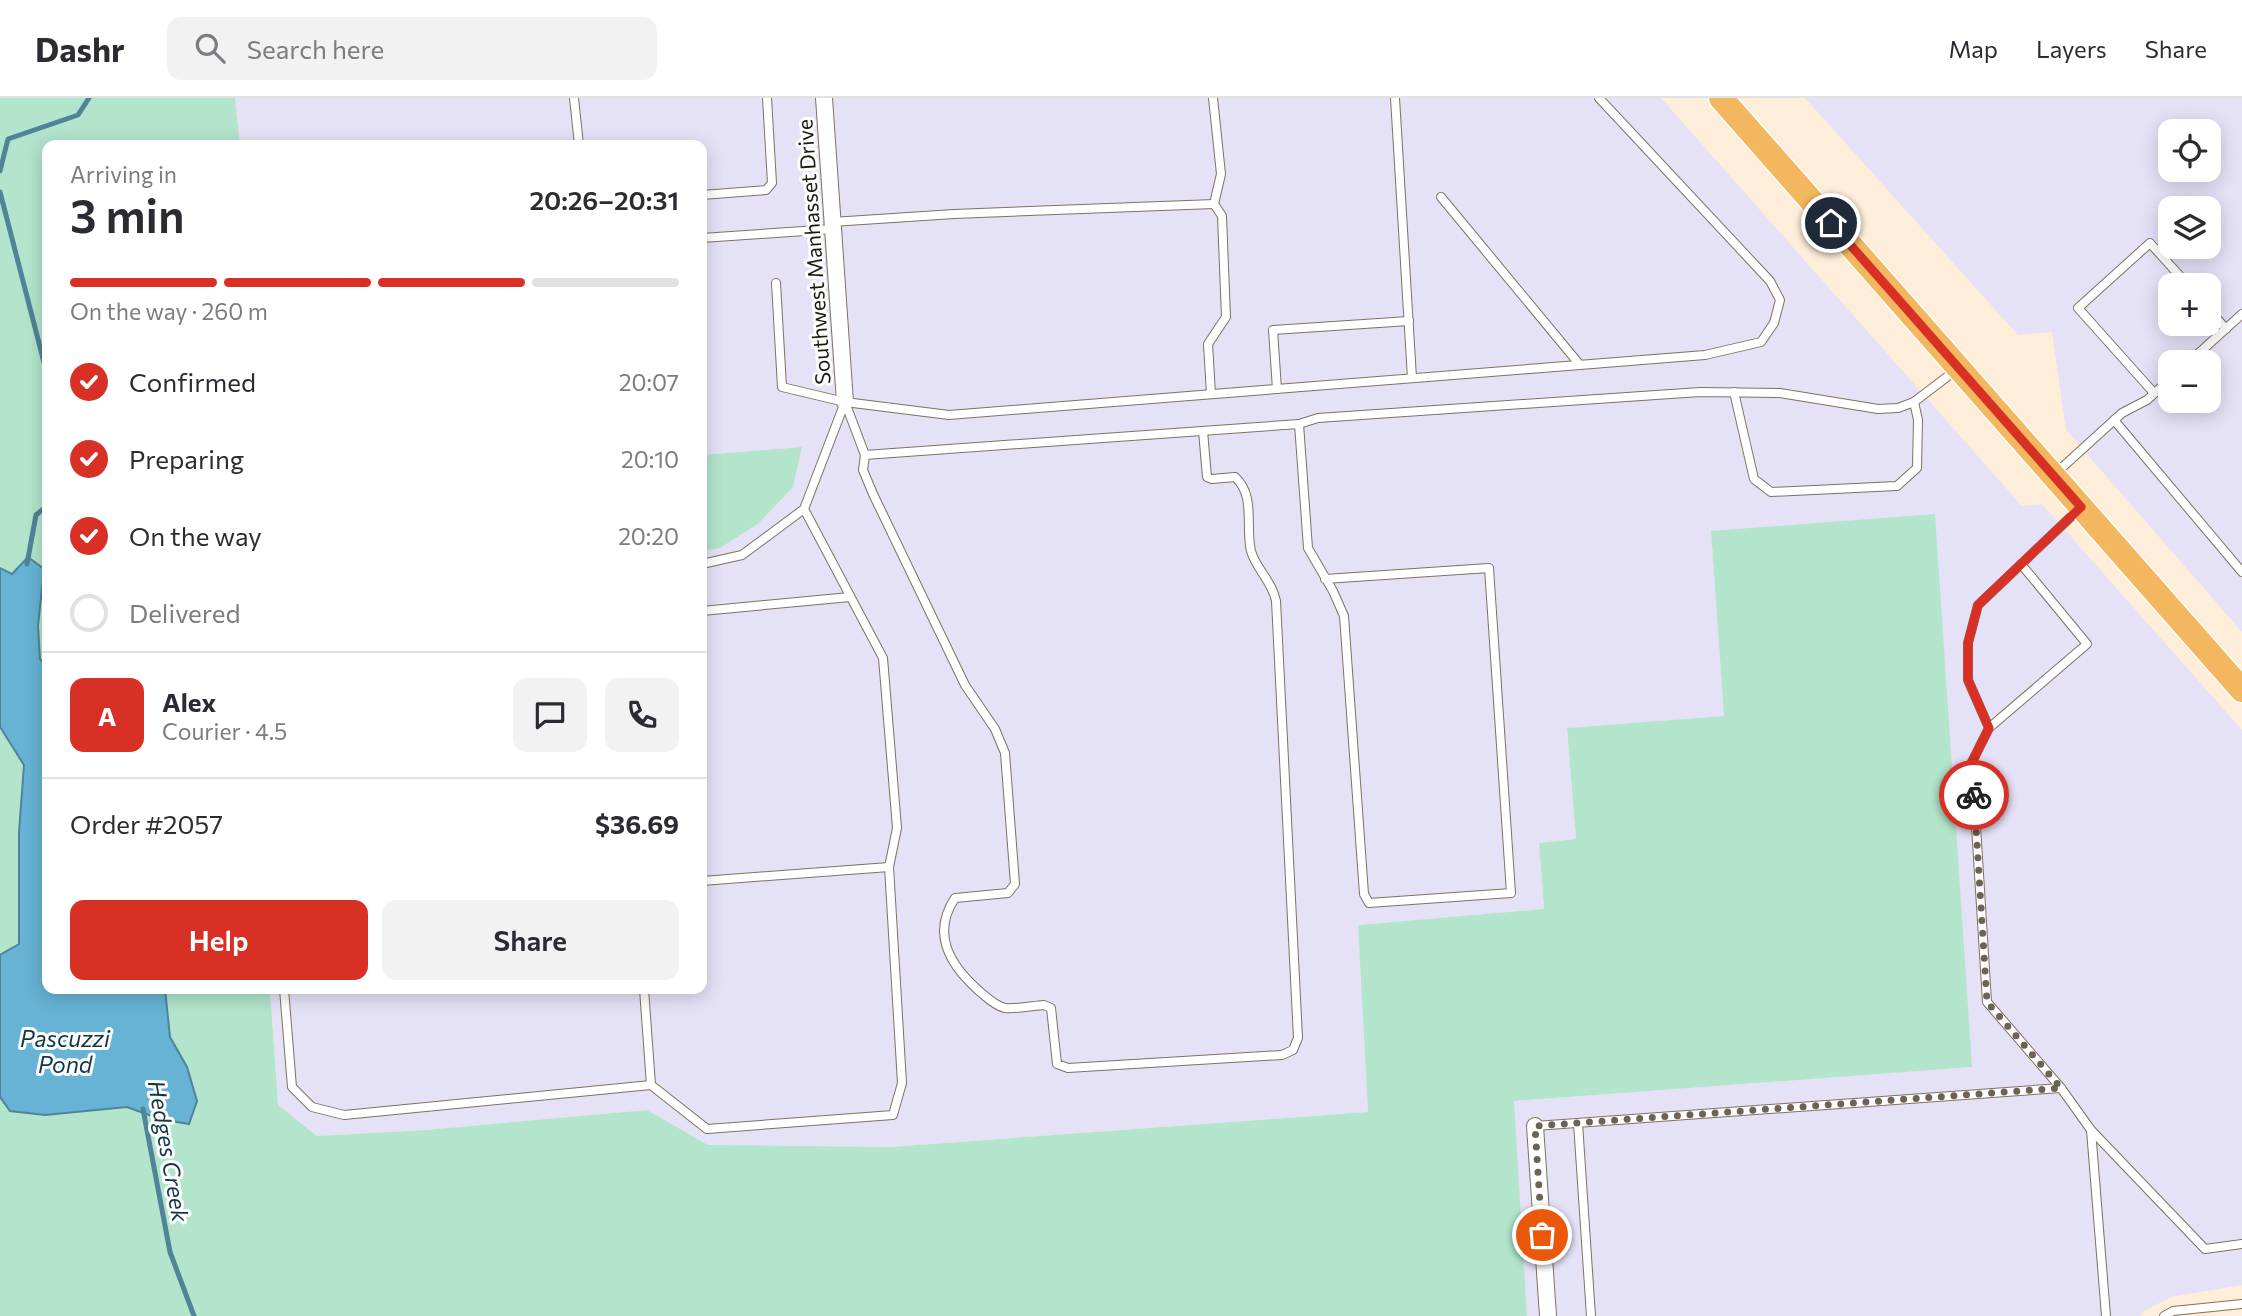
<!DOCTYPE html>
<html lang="en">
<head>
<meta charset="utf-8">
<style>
	body { margin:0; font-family:Commissioner,sans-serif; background:#f2f2f3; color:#2b2b33; height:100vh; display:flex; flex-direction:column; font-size:26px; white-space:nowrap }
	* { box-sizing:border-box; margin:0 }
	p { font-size:23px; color:#7c7c81 }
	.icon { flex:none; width:38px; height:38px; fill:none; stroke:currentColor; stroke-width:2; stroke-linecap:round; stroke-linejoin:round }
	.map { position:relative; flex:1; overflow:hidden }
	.details { position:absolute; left:42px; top:42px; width:665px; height:854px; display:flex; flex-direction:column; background:#fff; border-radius:14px; box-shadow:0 4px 18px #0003 }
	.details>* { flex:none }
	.tools { position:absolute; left:2158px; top:21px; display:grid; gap:14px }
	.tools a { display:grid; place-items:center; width:63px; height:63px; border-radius:14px; background:#fff; box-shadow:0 4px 18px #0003; font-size:35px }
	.pin { position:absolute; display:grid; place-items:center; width:60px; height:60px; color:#fff; margin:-30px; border:4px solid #fff; border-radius:50%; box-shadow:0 2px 7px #0007 }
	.courier { position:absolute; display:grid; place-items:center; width:70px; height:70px; margin:-35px; border:5px solid #d93025; border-radius:50%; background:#fff; color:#222; box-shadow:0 2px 9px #0007 }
	.head em { font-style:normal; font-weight:600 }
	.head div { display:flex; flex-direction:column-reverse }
	.head { display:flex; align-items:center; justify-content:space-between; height:119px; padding:0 28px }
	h1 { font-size:46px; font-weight:600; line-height:52px }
	.bar { display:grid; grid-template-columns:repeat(4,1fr); gap:10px 7px; align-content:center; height:84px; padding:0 28px }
	.bar i { height:9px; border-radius:5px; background:#e1e1e2 }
	.bar .current { background:#d93025 }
	.bar p { grid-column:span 4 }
	.line { display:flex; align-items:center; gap:18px; padding:0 28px; border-top:2px solid #e1e1e2 }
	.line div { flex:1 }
	.round { display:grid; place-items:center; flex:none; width:74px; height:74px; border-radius:14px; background:#f2f2f3 }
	ol { padding:0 28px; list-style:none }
	li { display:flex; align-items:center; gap:21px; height:77px }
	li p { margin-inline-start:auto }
	li .icon { padding:7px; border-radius:50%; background:#d93025; color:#fff; stroke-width:4 }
	li:last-child { color:#7c7c81 }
	li i { width:38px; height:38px; border:4px solid #e1e1e2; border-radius:50% }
	.cta { display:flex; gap:14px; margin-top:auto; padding:14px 28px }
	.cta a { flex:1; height:80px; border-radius:14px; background:#d93025; color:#fff; font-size:28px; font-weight:600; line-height:80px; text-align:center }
	.cta a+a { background:#f2f2f3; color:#2b2b33 }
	header { display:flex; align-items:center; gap:42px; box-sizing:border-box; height:98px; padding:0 35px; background:#fff; border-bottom:2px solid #e1e1e2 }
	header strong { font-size:33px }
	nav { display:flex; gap:38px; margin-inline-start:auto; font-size:24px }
	.search { width:490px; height:63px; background:#f2f2f3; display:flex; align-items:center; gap:18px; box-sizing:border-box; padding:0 24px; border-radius:14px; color:#7c7c81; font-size:26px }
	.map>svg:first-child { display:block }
	.industrial { fill:#e5e2f8; fill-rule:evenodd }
	.green { fill:#b2e5cb }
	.water { fill:#66b3d5; stroke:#508499; stroke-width:2 }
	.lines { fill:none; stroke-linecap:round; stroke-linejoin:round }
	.stream { stroke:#508499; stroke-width:5 }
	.service-casing { stroke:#82705b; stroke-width:10 }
	.minor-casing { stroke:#82705b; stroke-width:18 }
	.trunk-casing { stroke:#fff; stroke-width:27 }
	.service { stroke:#fff; stroke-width:8 }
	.minor { stroke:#fff; stroke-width:16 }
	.trunk { stroke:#f3b75f; stroke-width:24 }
	.done { stroke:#6c6255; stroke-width:7; stroke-dasharray:0 12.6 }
	.route { stroke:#d93025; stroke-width:9 }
	.labels { text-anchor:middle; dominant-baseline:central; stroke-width:6; stroke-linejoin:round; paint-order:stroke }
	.street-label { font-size:21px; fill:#1e170e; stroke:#fcfcfc }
	.water-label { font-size:23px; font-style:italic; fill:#123645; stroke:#fcfcfc }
</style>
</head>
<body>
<header>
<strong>Dashr</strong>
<div class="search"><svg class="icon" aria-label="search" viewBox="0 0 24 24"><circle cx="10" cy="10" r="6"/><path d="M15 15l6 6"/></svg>Search here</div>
<nav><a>Map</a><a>Layers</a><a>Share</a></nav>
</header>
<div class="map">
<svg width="2242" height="1218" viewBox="0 0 2242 1218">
	<rect width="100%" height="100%" fill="#fdedd9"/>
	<!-- industrial -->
	<g class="industrial">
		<polygon points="235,0 1661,0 2022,408 2042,406 2242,632 2242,1187 2171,1199 2144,1213 2140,1218 1527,1218 1513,1003 1972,969 1711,433 1724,618 1567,630 1576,741 1539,745 1544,811 1358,827 1368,1014 891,1049 708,1047 647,1012 426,1032 317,1038 278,1007 270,891 702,891 702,453 720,449 759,425 793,389 802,349 702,357 702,47 240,47"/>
		<path d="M1805 0H2242V534L2066 332 2052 234 2018 237ZM2170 33H2208V72H2170ZM2170 110H2208V149H2170ZM2170 187H2208V226H2170ZM2170 264H2208V303H2170Z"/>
	</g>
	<!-- green -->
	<g class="green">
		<polygon points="0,0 235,0 240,47 47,47 47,891 270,891 278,1007 317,1038 426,1032 647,1012 708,1047 891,1049 1368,1014 1358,827 1544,811 1539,745 1576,741 1567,630 1724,618 1711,433 1935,416 1972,969 1514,1003 1527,1218 0,1218"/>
		<polygon points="802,349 793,389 759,425 720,450 702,453 702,357"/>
	</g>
	<!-- water -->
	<polygon class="water" points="28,459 44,471 38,528 40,561 47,568 47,891 165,891 170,939 187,969 197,1003 189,1026 160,1021 127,1009 45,1017 10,1013 0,999 0,857 19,846 19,734 24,667 0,629 0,470 12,476"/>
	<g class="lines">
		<!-- stream -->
		<g class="stream">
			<polyline points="0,73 8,41 78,17 89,0"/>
			<polyline points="0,94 47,276"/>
			<polyline points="27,466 36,417 47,408"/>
			<polyline points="143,1011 170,1154 194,1218"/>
		</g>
		<!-- service casing -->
		<g class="service-casing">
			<g id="service">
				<polyline points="574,0 579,47"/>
				<polyline points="1213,0 1221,76 1214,106"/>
				<polyline points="1395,0 1412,280"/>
				<polyline points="702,97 766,92 772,85 767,0"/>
				<polyline points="1441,99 1580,267"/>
				<polyline points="832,124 954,116 1214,106"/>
				<polyline points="702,140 833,131"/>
				<polyline points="776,185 782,289 845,304 949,317 1705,257 1761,244 1774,225 1780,202 1770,183 1599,0"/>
				<polyline points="2208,210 2226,231"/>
				<polyline points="2189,264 2242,216"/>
				<polyline points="1277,291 1273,232 1409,223"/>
				<polyline points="1734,294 1754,381 1771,394 1897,388 1917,370 1918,322 1914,304"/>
				<polyline points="2154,295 2078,210 2150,145 2188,187"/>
				<polyline points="1211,296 1208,246 1226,219 1222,118 1214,106"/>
				<polyline points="845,304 865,357 1299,326 1308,450 1333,493 1344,518 1364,796 1369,805 1511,795 1489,470 1325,481"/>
				<polyline points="2114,322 2242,474"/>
				<polyline points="1299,326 1318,320 1700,294 1780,295 1878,311 1898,310 1914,304 1956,272"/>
				<path d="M865 357 863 372 873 396 965 587 995 631 1005 655 1015 786 1008 795 955 800C931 836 950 867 978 892 985 898 995 908 1005 910 1017 911 1032 908 1044 907L1051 910 1057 966 1068 970 1282 957 1293 952 1298 940 1276 503C1272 483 1256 471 1251 453 1245 428 1256 398 1235 379L1212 381 1207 379 1203 333"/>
				<polyline points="2056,375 2122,315 2147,302 2170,281"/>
				<polyline points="2078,412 1978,507 1968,545 1968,582 1989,630 1972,664 1987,904 2061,990 2091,1032 2106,1218"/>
				<polyline points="702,466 742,457 804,411 845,304"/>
				<polyline points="702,513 850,499"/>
				<polyline points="1989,630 2087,546 2021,466"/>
				<polyline points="702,783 889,769"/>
				<polyline points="284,891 292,989 312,1009 344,1017 651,987 707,1031 893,1017 902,985 889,769 897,730 883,560 804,411"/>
				<polyline points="644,891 651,987"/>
				<polyline points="1578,1025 1591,1218"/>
				<polyline points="1535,1028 2061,990"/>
				<polyline points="2091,1032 2205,1151 2242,1146"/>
				<polyline points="2164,1218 2173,1213 2242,1206"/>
			</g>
		</g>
		<!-- minor casing -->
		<g class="minor-casing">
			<g id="minor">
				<polyline points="824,0 845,304"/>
				<polyline points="1535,1028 1548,1218"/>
			</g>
		</g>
		<!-- trunk casing -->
		<g class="trunk-casing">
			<polyline id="trunk" points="1721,0 2242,592"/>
		</g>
		<!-- service -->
		<use href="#service" class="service"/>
		<!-- minor -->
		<use href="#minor" class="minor"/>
		<!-- trunk -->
		<use href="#trunk" class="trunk"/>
	</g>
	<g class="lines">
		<!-- done -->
		<polyline class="done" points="1542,1137 1535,1028 2061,990 1987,904 1974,697"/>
		<!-- route -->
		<polyline class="route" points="1831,125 2081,409 1978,507 1968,545 1968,582 1989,630 1972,664 1974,697"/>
	</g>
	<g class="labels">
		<!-- street labels -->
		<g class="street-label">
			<text transform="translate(813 154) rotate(-94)">Southwest Manhasset Drive</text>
		</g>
		<!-- water labels -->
		<g class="water-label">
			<text x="65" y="940">Pascuzzi<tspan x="65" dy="26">Pond</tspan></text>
			<text transform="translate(169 1053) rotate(80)">Hedges Creek</text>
		</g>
	</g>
</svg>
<div class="tools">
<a><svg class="icon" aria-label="locate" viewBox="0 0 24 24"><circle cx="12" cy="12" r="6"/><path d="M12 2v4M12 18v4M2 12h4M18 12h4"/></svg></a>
<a><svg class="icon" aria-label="layers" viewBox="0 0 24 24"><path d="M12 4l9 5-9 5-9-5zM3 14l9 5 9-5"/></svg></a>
<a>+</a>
<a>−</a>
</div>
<div class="pin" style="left:1542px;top:1137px;background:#ea580c"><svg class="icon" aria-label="bag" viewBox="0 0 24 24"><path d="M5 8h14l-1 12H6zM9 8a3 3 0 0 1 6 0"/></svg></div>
<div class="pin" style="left:1831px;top:125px;background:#1f2937"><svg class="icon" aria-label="home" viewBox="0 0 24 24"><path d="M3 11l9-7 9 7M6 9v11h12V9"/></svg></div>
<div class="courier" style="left:1974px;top:697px"><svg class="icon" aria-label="bike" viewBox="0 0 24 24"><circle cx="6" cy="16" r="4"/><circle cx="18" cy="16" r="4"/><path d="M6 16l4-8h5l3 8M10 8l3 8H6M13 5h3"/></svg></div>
<section class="details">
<div class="head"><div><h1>3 min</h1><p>Arriving in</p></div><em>20:26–20:31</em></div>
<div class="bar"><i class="current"></i><i class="current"></i><i class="current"></i><i></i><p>On the way · 260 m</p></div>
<ol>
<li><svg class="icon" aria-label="check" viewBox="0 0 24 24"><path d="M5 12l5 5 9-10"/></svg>Confirmed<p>20:07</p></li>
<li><svg class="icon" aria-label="check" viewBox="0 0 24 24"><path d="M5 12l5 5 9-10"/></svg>Preparing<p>20:10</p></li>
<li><svg class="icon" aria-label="check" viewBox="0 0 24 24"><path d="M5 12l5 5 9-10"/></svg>On the way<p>20:20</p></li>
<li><i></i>Delivered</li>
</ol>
<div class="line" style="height:126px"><b class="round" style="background:#d93025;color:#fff">A</b><div><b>Alex</b><p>Courier · 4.5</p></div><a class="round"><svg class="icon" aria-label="chat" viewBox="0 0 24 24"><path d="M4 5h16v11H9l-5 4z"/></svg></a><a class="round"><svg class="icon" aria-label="phone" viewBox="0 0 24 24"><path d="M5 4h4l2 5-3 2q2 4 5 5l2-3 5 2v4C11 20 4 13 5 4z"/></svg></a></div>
<div class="line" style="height:91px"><div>Order #2057</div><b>$36.69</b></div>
<div class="cta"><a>Help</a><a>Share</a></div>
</section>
</div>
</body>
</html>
